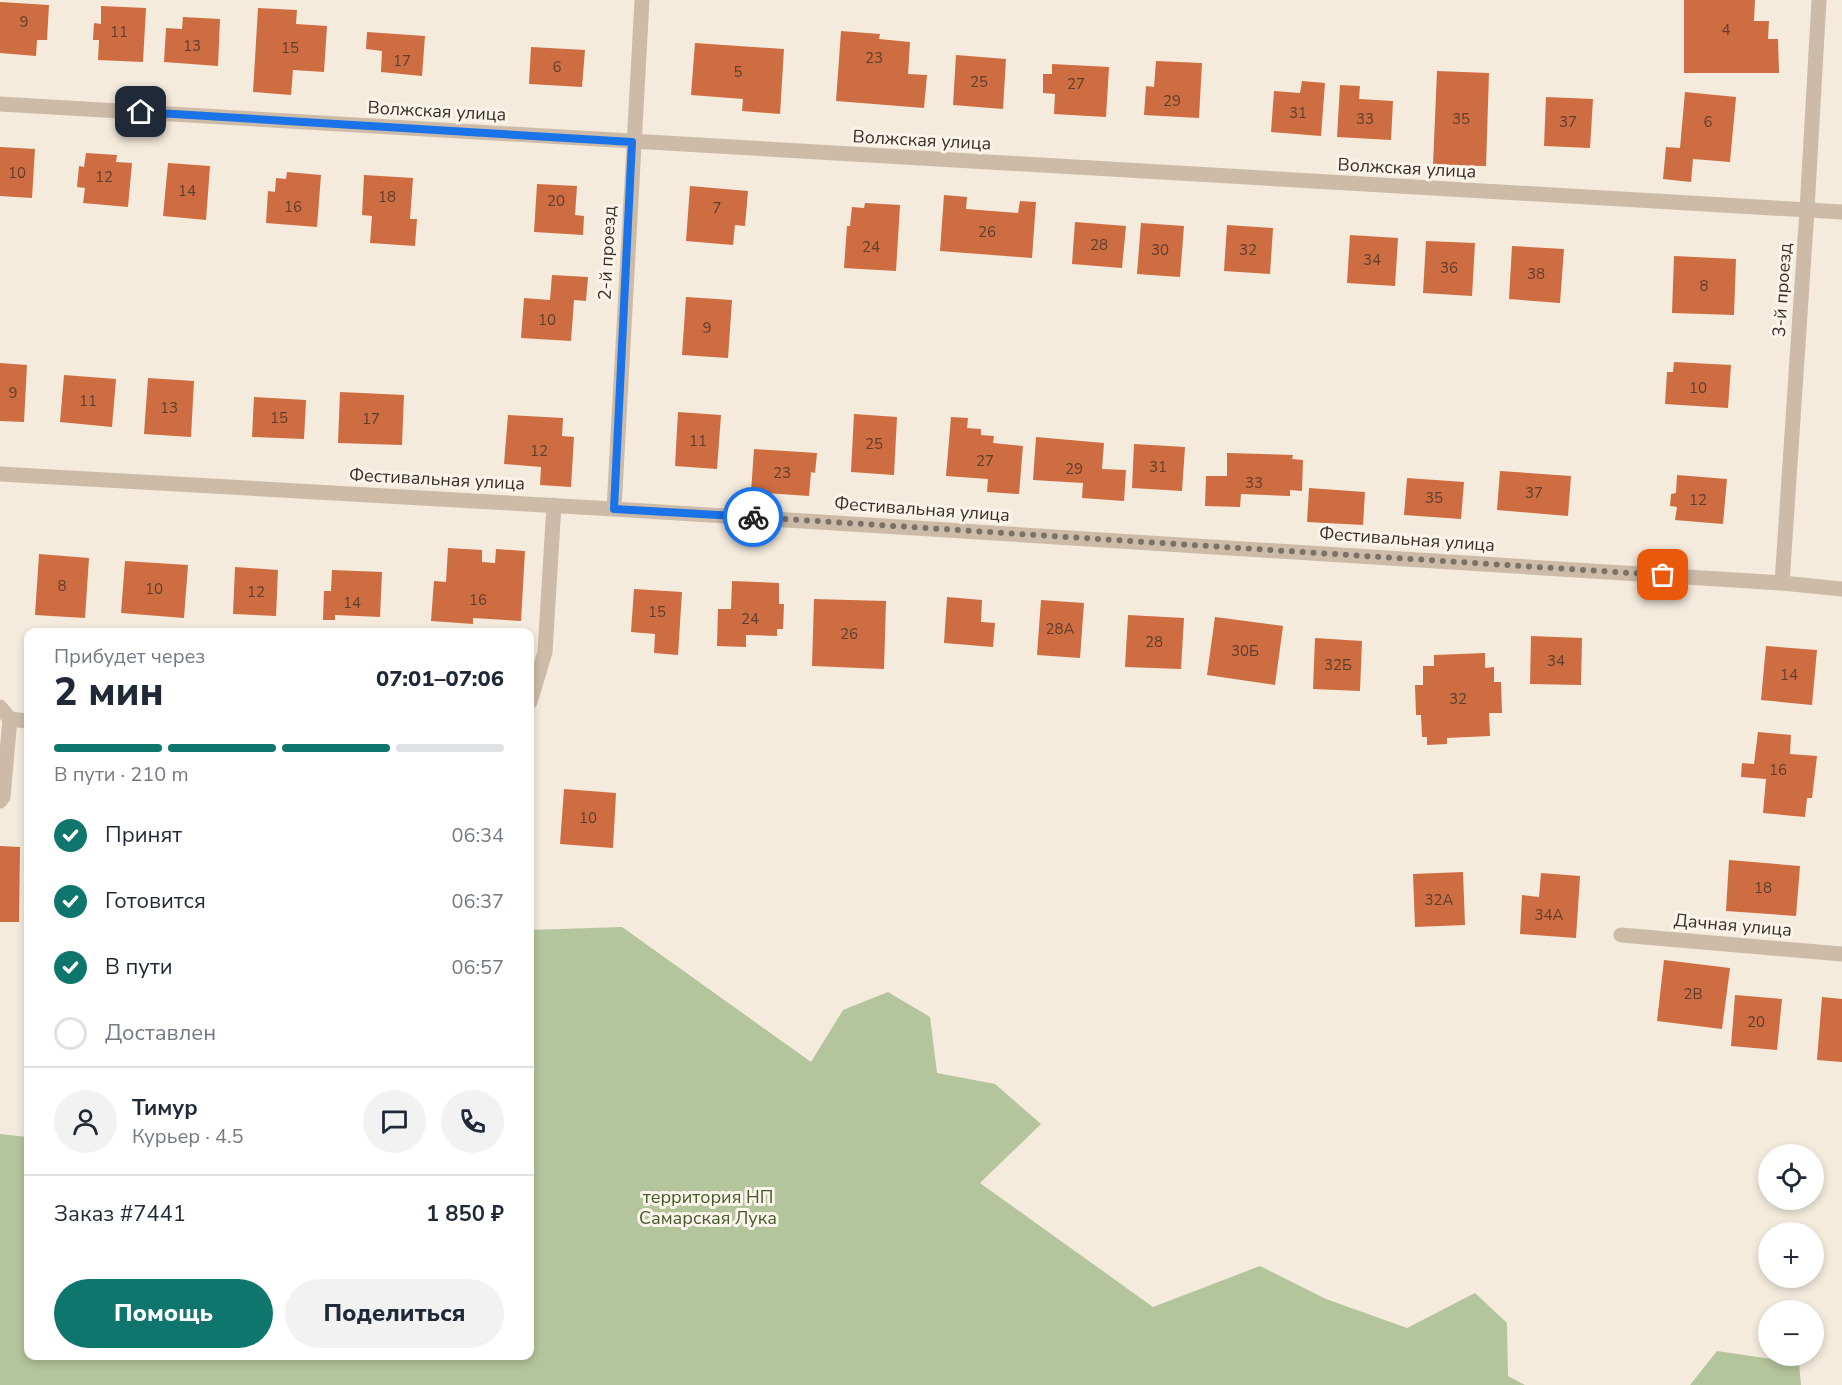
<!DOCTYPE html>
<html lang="ru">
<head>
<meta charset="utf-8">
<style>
	body { margin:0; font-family:"Nunito Sans",sans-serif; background:#f2f2f3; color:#1f2937; height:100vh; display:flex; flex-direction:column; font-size:22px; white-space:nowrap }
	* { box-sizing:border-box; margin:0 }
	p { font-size:20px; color:#747a83 }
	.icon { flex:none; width:33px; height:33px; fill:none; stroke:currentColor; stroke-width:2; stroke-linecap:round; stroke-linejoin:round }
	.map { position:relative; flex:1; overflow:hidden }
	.panel { position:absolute; left:24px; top:628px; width:510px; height:732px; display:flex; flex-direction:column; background:#fff; border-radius:12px; box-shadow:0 3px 9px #0003 }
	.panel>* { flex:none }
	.buttons { position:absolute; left:1758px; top:1144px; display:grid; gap:12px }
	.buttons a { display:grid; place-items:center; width:66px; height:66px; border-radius:50%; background:#fff; box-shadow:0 3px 9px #0003; font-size:30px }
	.pin { position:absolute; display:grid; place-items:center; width:51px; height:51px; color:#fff; margin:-26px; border-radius:12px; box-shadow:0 3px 9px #0006 }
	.courier { position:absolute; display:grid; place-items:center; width:60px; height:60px; margin:-30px; border:4px solid #1a73e8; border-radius:50%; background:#fff; color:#222; box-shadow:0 2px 8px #0007 }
	.summary em { font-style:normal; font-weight:800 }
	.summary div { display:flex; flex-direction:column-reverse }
	.summary { display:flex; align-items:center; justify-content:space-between; height:102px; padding:0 30px }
	h1 { font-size:39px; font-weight:800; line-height:45px }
	.bar { display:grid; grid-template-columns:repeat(4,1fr); gap:9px 6px; align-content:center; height:72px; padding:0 30px }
	.bar i { height:8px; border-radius:4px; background:#e0e1e3 }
	.bar .current { background:#0f766e }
	.bar p { grid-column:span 4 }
	.line { display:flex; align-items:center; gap:15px; padding:0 30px; border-top:2px solid #e0e1e3 }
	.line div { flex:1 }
	.round { display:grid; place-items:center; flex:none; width:63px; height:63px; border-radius:32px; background:#f2f2f3 }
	ol { padding:0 30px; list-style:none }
	li { display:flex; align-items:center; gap:18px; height:66px }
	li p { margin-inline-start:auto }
	li .icon { padding:6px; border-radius:50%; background:#0f766e; color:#fff; stroke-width:4 }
	li:last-child { color:#747a83 }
	li i { width:33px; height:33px; border:3px solid #e0e1e3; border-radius:50% }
	.primary-button { display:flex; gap:12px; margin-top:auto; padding:12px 30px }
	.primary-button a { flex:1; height:69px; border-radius:36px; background:#0f766e; color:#fff; font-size:24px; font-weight:800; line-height:69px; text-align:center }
	.primary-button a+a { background:#f2f2f3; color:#1f2937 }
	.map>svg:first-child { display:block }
	.green { fill:#b4c49c }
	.building { fill:#ce6d41 }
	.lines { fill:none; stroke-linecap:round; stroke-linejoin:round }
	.service { stroke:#cdbba8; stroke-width:15 }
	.minor { stroke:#cdbba8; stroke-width:15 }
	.done { stroke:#7a7167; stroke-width:6; stroke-dasharray:0 10.8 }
	.route { stroke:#1a73e8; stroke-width:8 }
	.labels { text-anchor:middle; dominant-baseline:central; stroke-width:6; stroke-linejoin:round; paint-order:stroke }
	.number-label { font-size:15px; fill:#5e3e2e }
	.street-label { font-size:18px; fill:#392f28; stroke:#fbf4ea }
	.park-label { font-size:18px; fill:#455a2a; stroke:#fbf4ea }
</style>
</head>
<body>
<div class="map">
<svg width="1842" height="1385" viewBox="0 0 1842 1385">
	<rect width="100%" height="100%" fill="#f4ebdd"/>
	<!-- green -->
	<g class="green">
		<polygon points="622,927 811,1062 843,1010 888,992 930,1017 937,1073 995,1084 1041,1124 980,1183 1153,1307 1260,1266 1326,1299 1407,1328 1475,1293 1507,1323 1508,1376 1525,1385 0,1385 0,1134 28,1137 28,1356 530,1356 530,930"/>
		<polygon points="1717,1351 1799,1363 1801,1385 1690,1385"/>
	</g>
	<!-- building -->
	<g class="building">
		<polygon points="1684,0 1755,0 1754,21 1769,21 1768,39 1778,39 1779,73 1684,73"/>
		<polygon points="0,2 49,5 47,40 37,40 36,56 0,53"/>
		<polygon points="101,6 146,8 143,62 98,60 99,40 93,40 94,23 101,24"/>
		<polygon points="258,8 297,10 296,24 327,26 324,72 293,70 291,95 253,92"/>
		<polygon points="183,17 220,19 218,66 164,62 166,28 182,29"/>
		<polygon points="841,31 880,34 879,39 910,42 908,74 927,75 924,108 836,101"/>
		<polygon points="367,32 425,36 422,76 381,72 382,51 366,49"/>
		<polygon points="695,43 784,49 780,114 742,111 743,99 691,95"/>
		<polygon points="531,47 585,50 582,87 529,84"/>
		<polygon points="956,55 1006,59 1003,109 953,105"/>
		<polygon points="1156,61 1202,63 1199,118 1144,115 1146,86 1154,87"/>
		<polygon points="1052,64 1109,67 1106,117 1054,114 1055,94 1043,93 1043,74 1052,74"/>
		<polygon points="1437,71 1489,73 1486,166 1433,165"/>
		<polygon points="1302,81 1325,83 1321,136 1271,132 1274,91 1300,93"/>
		<polygon points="1340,85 1360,86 1359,99 1393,101 1391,140 1337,137"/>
		<polygon points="1685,92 1736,97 1730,162 1693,159 1691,182 1663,179 1666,147 1680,148"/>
		<polygon points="1546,97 1593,99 1590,148 1544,146"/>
		<polygon points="0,147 35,149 32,198 0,196"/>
		<polygon points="86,153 117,155 116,162 132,163 128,207 83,203 85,188 77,187 79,166 84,167"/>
		<polygon points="168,163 210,166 206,220 163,216"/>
		<polygon points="287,172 321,175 317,227 266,223 268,191 275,192 276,178 286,179"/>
		<polygon points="364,175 413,178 410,219 417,219 415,246 370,243 372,216 362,215"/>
		<polygon points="537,184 577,186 575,215 584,216 583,235 534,232"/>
		<polygon points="690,186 748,191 745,226 735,225 733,245 686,241"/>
		<polygon points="944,195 967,197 966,209 1018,213 1020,201 1036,202 1032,258 940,251"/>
		<polygon points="865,203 900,205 896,271 844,268 847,226 850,226 852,207 864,208"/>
		<polygon points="1075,222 1126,226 1122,268 1072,264"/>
		<polygon points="1141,223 1184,226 1180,277 1137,274"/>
		<polygon points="1227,225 1273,228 1270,274 1224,271"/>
		<polygon points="1350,235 1398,238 1395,286 1347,283"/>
		<polygon points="1426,241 1475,243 1472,296 1423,293"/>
		<polygon points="1512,246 1564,249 1560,303 1509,299"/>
		<polygon points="1674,256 1736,259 1734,315 1672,313"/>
		<polygon points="552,275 588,277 586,301 574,300 571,341 521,338 524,298 550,300"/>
		<polygon points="686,297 732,300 728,358 682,355"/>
		<polygon points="1674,362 1731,365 1728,408 1665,404 1667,372 1673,372"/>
		<polygon points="0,363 27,365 24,422 0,421"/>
		<polygon points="64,375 116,379 112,427 60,422"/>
		<polygon points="148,378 194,381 191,437 144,434"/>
		<polygon points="340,392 404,395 402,445 338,443"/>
		<polygon points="254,397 306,400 304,439 252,437"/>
		<polygon points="678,412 721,415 717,469 675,466"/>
		<polygon points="854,414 897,417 894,475 851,472"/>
		<polygon points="508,415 563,418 562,436 574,437 571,487 540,485 541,467 504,464"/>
		<polygon points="951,417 968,418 967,428 981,429 981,435 994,436 993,443 1023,446 1019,494 987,492 988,479 946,476"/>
		<polygon points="1036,437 1104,443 1102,469 1126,470 1124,501 1082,498 1083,483 1033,480"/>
		<polygon points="1134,444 1185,447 1182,491 1132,488"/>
		<polygon points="754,449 817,453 815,473 811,472 809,496 751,492"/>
		<polygon points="1227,453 1293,455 1292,459 1303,460 1302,491 1290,490 1290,496 1241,494 1240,507 1205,506 1206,476 1227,476"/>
		<polygon points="1500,471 1571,476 1568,516 1497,510"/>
		<polygon points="1677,475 1727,479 1723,524 1675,520 1677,507 1670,506 1671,494 1676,493"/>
		<polygon points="1407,478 1464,482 1461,519 1404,515"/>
		<polygon points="1309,488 1365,492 1363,525 1307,522"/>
		<polygon points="448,548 482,550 482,562 495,563 496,549 525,551 521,621 473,618 473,624 431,621 434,581 446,582"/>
		<polygon points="39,554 89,558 85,618 35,615"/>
		<polygon points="125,561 188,565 184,618 121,613"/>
		<polygon points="235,567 278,570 276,616 233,614"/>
		<polygon points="332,570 382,572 380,617 335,615 335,620 323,620 324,591 331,591"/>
		<polygon points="732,581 779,583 779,604 784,604 783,629 777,629 777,636 746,635 746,647 717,646 718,609 731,609"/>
		<polygon points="634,589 682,592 678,655 654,653 655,634 631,632"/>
		<polygon points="947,597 982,600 981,622 995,623 993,647 944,643"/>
		<polygon points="814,599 886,601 884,669 812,666"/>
		<polygon points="1041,600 1084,603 1080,658 1037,655"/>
		<polygon points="1128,615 1184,618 1181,669 1125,667"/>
		<polygon points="1215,617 1283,626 1275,685 1207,675"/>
		<polygon points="1531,636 1582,638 1581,685 1530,684"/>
		<polygon points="1315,638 1362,641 1360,691 1313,689"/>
		<polygon points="1766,646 1817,650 1812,705 1761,700"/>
		<polygon points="1485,653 1485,668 1494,667 1494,682 1501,682 1502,713 1489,713 1490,736 1447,738 1447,744 1427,745 1427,737 1422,737 1421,715 1416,715 1415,685 1423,685 1423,666 1434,666 1434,655"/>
		<polygon points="1758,732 1791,735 1790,754 1817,756 1812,798 1807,798 1805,817 1763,813 1766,779 1741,777 1742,763 1754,764"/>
		<polygon points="564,789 616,793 613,848 560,844"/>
		<polygon points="0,846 20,847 19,922 0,922"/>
		<polygon points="1729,860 1800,866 1796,916 1726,911"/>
		<polygon points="1463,872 1465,925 1415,927 1413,874"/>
		<polygon points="1541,873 1580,876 1576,938 1520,934 1522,895 1539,897"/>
		<polygon points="1664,960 1730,968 1722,1029 1657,1021"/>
		<polygon points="1735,995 1782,999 1777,1050 1731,1046"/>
		<polygon points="1822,997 1842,999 1842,1062 1817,1060"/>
	</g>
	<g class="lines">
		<!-- service -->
		<polyline class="service" points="0,707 10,719"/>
		<!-- minor -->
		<g class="minor">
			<polyline points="0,104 1842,212"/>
			<polyline points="0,474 614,509 1782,583 1842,589"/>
			<polyline points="614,509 642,0"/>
			<polyline points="1782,583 1807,210 1819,0"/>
			<polyline points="530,702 545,652 554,505"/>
			<polyline points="0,801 3,797 10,719 28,721"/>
			<polyline points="1621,935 1842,954"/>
		</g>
	</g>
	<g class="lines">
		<!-- done -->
		<polyline class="done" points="753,517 1663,575"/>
		<!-- route -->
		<polyline class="route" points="141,112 632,142 614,509 753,517"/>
	</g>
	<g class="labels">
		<!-- number labels -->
		<g class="number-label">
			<text x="24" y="22">9</text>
			<text x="1726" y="30">4</text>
			<text x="119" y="32">11</text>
			<text x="192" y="46">13</text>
			<text x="290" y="48">15</text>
			<text x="874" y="58">23</text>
			<text x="402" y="61">17</text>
			<text x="557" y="67">6</text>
			<text x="738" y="72">5</text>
			<text x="979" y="82">25</text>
			<text x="1076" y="84">27</text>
			<text x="1172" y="101">29</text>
			<text x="1298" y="113">31</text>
			<text x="1365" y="119">33</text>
			<text x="1461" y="119">35</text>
			<text x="1568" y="122">37</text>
			<text x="1708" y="122">6</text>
			<text x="17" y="173">10</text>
			<text x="104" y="177">12</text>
			<text x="187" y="191">14</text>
			<text x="387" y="197">18</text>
			<text x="556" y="201">20</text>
			<text x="293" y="207">16</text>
			<text x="717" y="208">7</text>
			<text x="987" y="232">26</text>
			<text x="1099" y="245">28</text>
			<text x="871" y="247">24</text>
			<text x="1160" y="250">30</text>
			<text x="1248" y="250">32</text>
			<text x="1372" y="260">34</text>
			<text x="1449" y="268">36</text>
			<text x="1536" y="274">38</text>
			<text x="1704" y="286">8</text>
			<text x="547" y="320">10</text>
			<text x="707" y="328">9</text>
			<text x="1698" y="388">10</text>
			<text x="13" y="393">9</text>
			<text x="88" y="401">11</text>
			<text x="169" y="408">13</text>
			<text x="279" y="418">15</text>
			<text x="371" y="419">17</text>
			<text x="698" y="441">11</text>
			<text x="874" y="444">25</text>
			<text x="539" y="451">12</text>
			<text x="985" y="461">27</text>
			<text x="1158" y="467">31</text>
			<text x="1074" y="469">29</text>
			<text x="782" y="473">23</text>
			<text x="1254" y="483">33</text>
			<text x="1534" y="493">37</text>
			<text x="1434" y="498">35</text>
			<text x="1698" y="500">12</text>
			<text x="62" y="586">8</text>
			<text x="154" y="589">10</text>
			<text x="256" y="592">12</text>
			<text x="478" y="600">16</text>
			<text x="352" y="603">14</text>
			<text x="657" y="612">15</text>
			<text x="750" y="619">24</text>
			<text x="1060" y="629">28А</text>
			<text x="849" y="634">26</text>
			<text x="1154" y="642">28</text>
			<text x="1245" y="651">30Б</text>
			<text x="1556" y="661">34</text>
			<text x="1338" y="665">32Б</text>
			<text x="1789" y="675">14</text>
			<text x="1458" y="699">32</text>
			<text x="1778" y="770">16</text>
			<text x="588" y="818">10</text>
			<text x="1763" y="888">18</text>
			<text x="1439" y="900">32А</text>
			<text x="1549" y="915">34А</text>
			<text x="1693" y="994">2В</text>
			<text x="1756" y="1022">20</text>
		</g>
		<!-- street labels -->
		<g class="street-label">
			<text transform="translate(437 111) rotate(3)">Волжская улица</text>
			<text transform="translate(922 140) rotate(3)">Волжская улица</text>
			<text transform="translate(1407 168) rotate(3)">Волжская улица</text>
			<text transform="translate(607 253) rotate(-87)">2-й проезд</text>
			<text transform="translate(1782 290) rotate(-86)">3-й проезд</text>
			<text transform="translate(437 479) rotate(3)">Фестивальная улица</text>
			<text transform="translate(922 509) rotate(4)">Фестивальная улица</text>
			<text transform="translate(1407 539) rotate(4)">Фестивальная улица</text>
			<text transform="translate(1733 925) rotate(5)">Дачная улица</text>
		</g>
		<!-- park labels -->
		<g class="park-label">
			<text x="708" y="1197">территория НП<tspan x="708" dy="21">Самарская Лука</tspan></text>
		</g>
	</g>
</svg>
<div class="buttons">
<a><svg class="icon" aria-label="locate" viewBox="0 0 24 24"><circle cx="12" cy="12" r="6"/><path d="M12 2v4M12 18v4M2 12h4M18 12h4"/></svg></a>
<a>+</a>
<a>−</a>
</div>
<div class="pin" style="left:1663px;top:575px;background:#ea580c"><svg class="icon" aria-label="bag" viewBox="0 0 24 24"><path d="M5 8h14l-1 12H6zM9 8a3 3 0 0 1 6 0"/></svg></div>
<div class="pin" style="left:141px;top:112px;background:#1f2937"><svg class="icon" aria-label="home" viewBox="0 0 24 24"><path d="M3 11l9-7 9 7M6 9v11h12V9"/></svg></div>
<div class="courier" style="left:753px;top:517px"><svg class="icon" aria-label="bike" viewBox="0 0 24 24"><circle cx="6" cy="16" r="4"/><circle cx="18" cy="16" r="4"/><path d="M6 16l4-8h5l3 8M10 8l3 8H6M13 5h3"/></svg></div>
<section class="panel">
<div class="summary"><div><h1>2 мин</h1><p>Прибудет через</p></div><em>07:01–07:06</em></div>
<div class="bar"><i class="current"></i><i class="current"></i><i class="current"></i><i></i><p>В пути · 210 m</p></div>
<ol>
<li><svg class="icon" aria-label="check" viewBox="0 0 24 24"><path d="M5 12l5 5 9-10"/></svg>Принят<p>06:34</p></li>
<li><svg class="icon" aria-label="check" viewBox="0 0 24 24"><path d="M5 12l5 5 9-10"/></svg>Готовится<p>06:37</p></li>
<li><svg class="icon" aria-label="check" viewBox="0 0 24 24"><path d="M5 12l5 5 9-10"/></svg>В пути<p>06:57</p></li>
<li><i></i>Доставлен</li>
</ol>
<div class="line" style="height:108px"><a class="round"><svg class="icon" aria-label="person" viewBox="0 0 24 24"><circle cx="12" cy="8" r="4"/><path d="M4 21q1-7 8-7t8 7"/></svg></a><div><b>Тимур</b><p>Курьер · 4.5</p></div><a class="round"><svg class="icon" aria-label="chat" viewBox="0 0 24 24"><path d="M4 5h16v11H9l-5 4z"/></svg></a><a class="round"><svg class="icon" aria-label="phone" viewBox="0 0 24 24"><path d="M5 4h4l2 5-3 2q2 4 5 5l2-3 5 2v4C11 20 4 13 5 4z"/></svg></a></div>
<div class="line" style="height:78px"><div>Заказ #7441</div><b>1 850 ₽</b></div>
<div class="primary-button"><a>Помощь</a><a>Поделиться</a></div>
</section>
</div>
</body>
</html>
